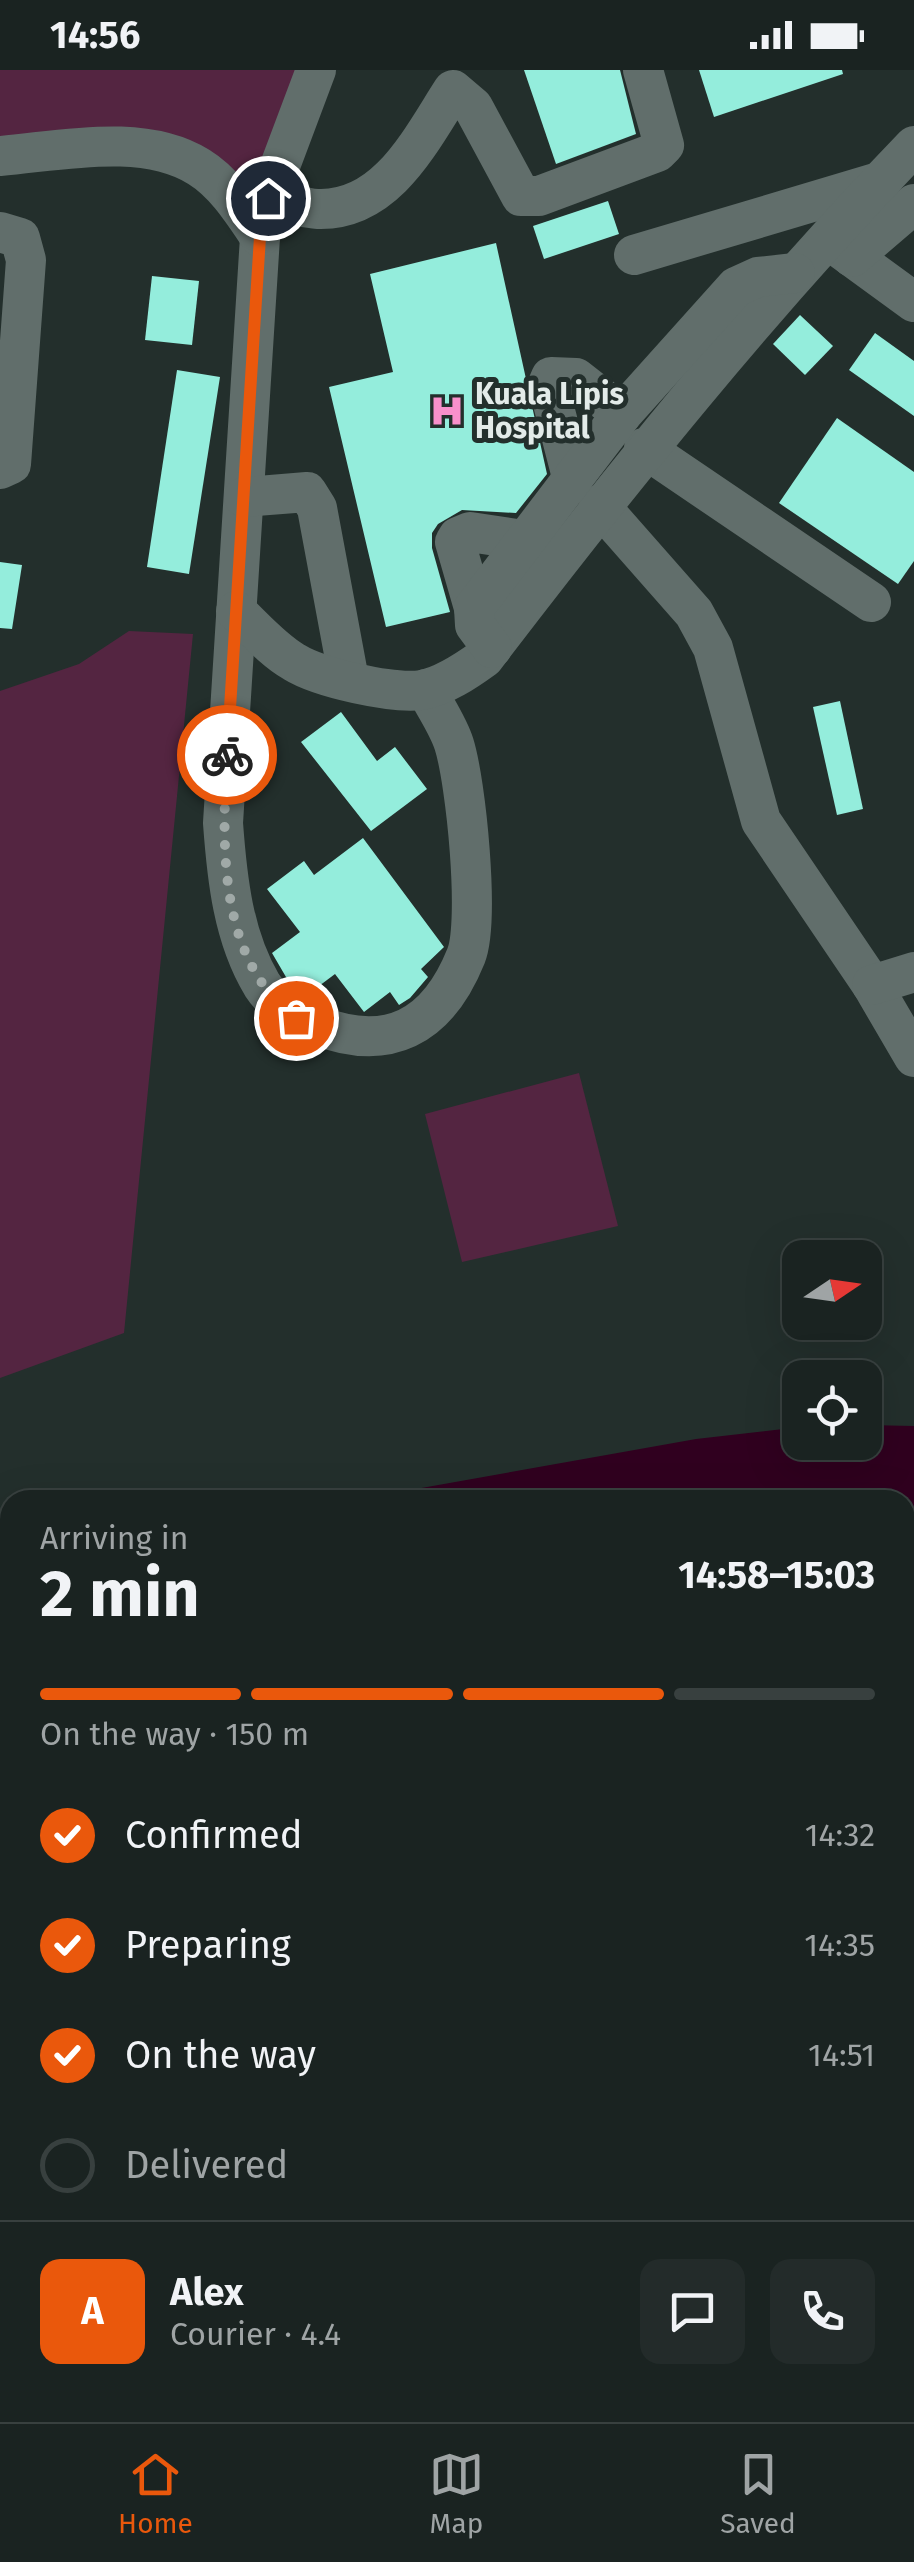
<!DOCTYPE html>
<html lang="en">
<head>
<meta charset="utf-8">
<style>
	body { margin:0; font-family:"Fira Sans",sans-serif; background:#232b2a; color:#f1f3f6; height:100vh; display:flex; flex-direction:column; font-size:38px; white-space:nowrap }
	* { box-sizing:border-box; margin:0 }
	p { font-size:32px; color:#9fa4a5 }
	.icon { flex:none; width:55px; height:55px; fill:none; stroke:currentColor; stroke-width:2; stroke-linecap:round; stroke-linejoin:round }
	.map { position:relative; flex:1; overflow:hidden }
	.panel { position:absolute; left:0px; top:1420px; width:915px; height:932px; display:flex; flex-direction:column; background:#1a2321; border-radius:30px 30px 0 0; box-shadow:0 10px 40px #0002,0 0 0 2px #38403f }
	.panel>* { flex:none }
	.needle { width:65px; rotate:77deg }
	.tools { position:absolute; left:782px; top:1170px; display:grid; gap:20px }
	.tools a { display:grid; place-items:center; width:100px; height:100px; border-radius:20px; background:#1a2321; box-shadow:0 10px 40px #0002,0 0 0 2px #38403f; font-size:50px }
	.pin { position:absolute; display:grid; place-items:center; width:85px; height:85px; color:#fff; margin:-42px; border:5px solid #fff; border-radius:50%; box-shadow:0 2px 10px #0007 }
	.courier { position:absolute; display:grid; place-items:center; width:100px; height:100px; margin:-50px; border:8px solid #ea580c; border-radius:50%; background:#fff; color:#222; box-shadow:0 2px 12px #0007 }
	.summary em { font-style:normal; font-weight:700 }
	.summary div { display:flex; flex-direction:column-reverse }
	.summary { display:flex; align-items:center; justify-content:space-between; height:170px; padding:0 40px }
	h1 { font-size:65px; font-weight:700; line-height:75px }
	.bar { display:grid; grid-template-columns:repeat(4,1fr); gap:15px 10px; align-content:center; height:120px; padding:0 40px }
	.bar i { height:12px; border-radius:8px; background:#38403f }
	.bar .selected { background:#ea580c }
	.bar p { grid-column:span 4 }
	.line { display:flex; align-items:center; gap:25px; padding:0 40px; border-top:2px solid #38403f }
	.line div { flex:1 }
	.round { display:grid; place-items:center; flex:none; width:105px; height:105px; border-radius:20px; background:#232b2a }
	ol { padding:0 40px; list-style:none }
	li { display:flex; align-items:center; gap:30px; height:110px }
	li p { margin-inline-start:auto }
	li .icon { padding:10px; border-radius:50%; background:#ea580c; color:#fff; stroke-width:4 }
	li:last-child { color:#9fa4a5 }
	li i { width:55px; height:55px; border:5px solid #38403f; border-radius:50% }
	.status { display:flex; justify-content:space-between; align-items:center; height:70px; padding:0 50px; background:#1a2321; direction:ltr }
	.status svg { height:28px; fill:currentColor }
	.tab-bar { display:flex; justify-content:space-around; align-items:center; height:140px; border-top:2px solid #38403f; background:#1a2321; font-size:28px; color:#9fa4a5 }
	.tab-bar a { display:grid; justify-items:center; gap:5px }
	.tab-bar .selected { color:#ea580c }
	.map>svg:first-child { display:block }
	.green { fill:#542541 }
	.water { fill:#30001f }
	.building { fill:#94eddc }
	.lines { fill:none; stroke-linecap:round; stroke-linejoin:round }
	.minor { stroke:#616e6b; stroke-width:40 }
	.rail-casing { stroke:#9ea8a5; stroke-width:11 }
	.rail { stroke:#232f2c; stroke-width:8; stroke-dasharray:22; stroke-linecap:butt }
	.done { stroke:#a0a9a7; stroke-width:10; stroke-dasharray:0 18 }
	.route { stroke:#ea580c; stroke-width:12 }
	.labels { text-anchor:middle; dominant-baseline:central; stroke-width:10; stroke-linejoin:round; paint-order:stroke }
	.poi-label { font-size:30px; font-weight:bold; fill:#e3ebe9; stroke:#232f2c; text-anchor:start }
</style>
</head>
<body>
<div class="status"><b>14:56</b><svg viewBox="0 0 49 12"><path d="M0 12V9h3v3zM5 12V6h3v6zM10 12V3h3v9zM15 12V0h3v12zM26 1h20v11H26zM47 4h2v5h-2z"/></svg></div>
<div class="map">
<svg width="914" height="2352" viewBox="0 0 914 2352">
	<rect width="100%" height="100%" fill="#232f2c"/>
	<!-- green -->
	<g class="green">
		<polygon points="0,0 298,0 253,147 188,75 0,103"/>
		<polygon points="129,561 193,564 124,1263 0,1308 0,621 79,594"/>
		<polygon points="579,1003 618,1156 462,1192 425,1044"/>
	</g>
	<!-- water -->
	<g class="water">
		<polygon points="865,1355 914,1356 914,1524 905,1523 905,1430 354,1430 696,1369 800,1357 800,1372 865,1372"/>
		<polygon points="10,1490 10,1658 0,1660 0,1493"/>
	</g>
	<!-- building -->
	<g class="building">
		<polygon points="524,0 620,0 636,64 556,94"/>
		<polygon points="699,0 842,0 843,4 714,47"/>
		<polygon points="608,131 619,164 544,189 533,156"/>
		<polygon points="496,173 547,404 516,443 462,440 438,454 432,463 432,478 450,542 386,557 329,317 393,302 370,204"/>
		<polygon points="152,206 199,211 192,275 145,270"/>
		<polygon points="800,245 833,276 805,305 773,274"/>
		<polygon points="875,263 914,291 914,346 849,300"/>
		<polygon points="177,300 220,307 189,504 147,497"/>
		<polygon points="837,348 914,402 914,491 898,514 779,433"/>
		<polygon points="0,492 22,495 12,559 0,558"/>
		<polygon points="840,631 863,739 837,745 813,637"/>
		<polygon points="341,642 377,691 395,677 427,719 371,761 301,672"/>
		<polygon points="363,768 444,877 421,899 428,907 410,928 399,935 390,922 364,942 335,904 307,925 286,907 272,883 300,862 267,819 304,791 314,805"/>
	</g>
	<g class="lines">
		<!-- minor -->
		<g class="minor">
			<path d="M316 0 268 128 260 167 223 753C227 808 233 867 262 915 275 935 294 947 316 955 388 983 437 958 466 886 480 851 466 712 454 674 448 655 435 637 426 619"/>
			<path d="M0 86C61 81 143 62 199 97 225 113 243 142 260 167"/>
			<path d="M268 128C284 132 304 139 321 139 388 139 421 69 453 20L473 37 521 126H539L657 82 664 75 643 0"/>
			<polyline points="0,162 20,168 26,190 11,394 0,399"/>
			<polyline points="829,170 914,232"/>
			<polyline points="634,185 879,112"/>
			<polyline points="852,187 914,134"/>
			<polyline points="644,378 871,532"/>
			<polyline points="572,407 548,314 551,307 576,308 622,344"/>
			<polyline points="244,427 307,422 317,438 349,610"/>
			<polyline points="599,435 694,543 713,578 761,751 872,915 914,987"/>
			<polyline points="474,538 455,472 458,467 470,462 523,470"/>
			<path d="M236 541C254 558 273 580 294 592 320 608 392 624 422 620 444 616 466 601 484 588 620 410 759 237 914 76"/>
			<polyline points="492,578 475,555 474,538 622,344 736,217 758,207 795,203"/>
			<polyline points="872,915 914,902"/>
			<polyline points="0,2070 10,2059"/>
			<polyline points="560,2352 563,2342"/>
			<polyline points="673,2352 676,2342"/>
		</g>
		<!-- rail casing -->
		<g class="rail-casing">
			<g id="rail">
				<polyline points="905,1538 914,1509"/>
				<polyline points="641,2352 644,2342"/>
			</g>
		</g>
		<!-- rail -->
		<use href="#rail" class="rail"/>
	</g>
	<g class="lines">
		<!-- done -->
		<path class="done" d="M227 685C222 773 217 890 296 948"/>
		<!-- route -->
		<polyline class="route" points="227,685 260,167 268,128"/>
	</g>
	<!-- icons -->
	<defs>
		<g id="hospital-bare" transform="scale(2.7)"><path d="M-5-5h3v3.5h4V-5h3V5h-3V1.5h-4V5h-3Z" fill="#f890cb" stroke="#232f2c" stroke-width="2.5" paint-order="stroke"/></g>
	</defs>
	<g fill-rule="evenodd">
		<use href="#hospital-bare" x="447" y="341"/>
	</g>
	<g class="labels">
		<!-- poi labels -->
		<g class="poi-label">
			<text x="475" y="324">Kuala Lipis<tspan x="475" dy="34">Hospital</tspan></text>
		</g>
	</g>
</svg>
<div class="tools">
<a><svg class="needle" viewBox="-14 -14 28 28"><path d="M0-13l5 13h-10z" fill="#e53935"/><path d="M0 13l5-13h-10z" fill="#9fa4a5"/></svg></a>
<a><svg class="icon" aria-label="locate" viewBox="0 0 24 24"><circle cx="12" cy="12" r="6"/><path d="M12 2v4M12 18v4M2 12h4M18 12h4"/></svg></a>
</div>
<div class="pin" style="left:296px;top:948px;background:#ea580c"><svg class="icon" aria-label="bag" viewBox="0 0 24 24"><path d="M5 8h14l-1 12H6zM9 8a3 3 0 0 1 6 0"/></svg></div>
<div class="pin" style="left:268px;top:128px;background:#1f2937"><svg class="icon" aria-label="home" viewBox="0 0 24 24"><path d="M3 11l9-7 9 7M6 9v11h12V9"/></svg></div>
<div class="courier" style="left:227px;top:685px"><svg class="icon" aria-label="bike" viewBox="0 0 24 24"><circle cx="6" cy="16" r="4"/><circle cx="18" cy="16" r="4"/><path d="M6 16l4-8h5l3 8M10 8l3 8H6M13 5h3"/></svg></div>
<section class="panel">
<div class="summary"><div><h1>2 min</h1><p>Arriving in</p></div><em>14:58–15:03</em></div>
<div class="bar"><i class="selected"></i><i class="selected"></i><i class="selected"></i><i></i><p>On the way · 150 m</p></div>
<ol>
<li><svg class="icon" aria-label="check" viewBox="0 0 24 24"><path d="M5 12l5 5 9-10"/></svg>Confirmed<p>14:32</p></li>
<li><svg class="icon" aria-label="check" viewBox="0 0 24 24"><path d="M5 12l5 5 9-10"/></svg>Preparing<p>14:35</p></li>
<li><svg class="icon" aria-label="check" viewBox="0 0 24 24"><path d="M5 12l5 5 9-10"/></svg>On the way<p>14:51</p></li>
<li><i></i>Delivered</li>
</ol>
<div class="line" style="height:180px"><b class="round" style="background:#ea580c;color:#fff">A</b><div><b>Alex</b><p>Courier · 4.4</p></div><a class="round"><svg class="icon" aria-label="chat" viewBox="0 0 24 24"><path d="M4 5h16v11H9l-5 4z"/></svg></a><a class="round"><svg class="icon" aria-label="phone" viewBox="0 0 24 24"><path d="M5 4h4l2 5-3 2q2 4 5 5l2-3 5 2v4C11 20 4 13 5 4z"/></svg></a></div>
</section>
</div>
<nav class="tab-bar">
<a class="selected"><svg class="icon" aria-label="home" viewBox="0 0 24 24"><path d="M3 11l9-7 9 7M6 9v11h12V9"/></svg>Home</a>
<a><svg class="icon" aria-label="map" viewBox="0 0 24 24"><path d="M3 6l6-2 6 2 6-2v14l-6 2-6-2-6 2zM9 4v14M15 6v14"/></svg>Map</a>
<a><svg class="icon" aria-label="saved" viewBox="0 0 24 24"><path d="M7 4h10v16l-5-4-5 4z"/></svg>Saved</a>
</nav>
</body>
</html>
